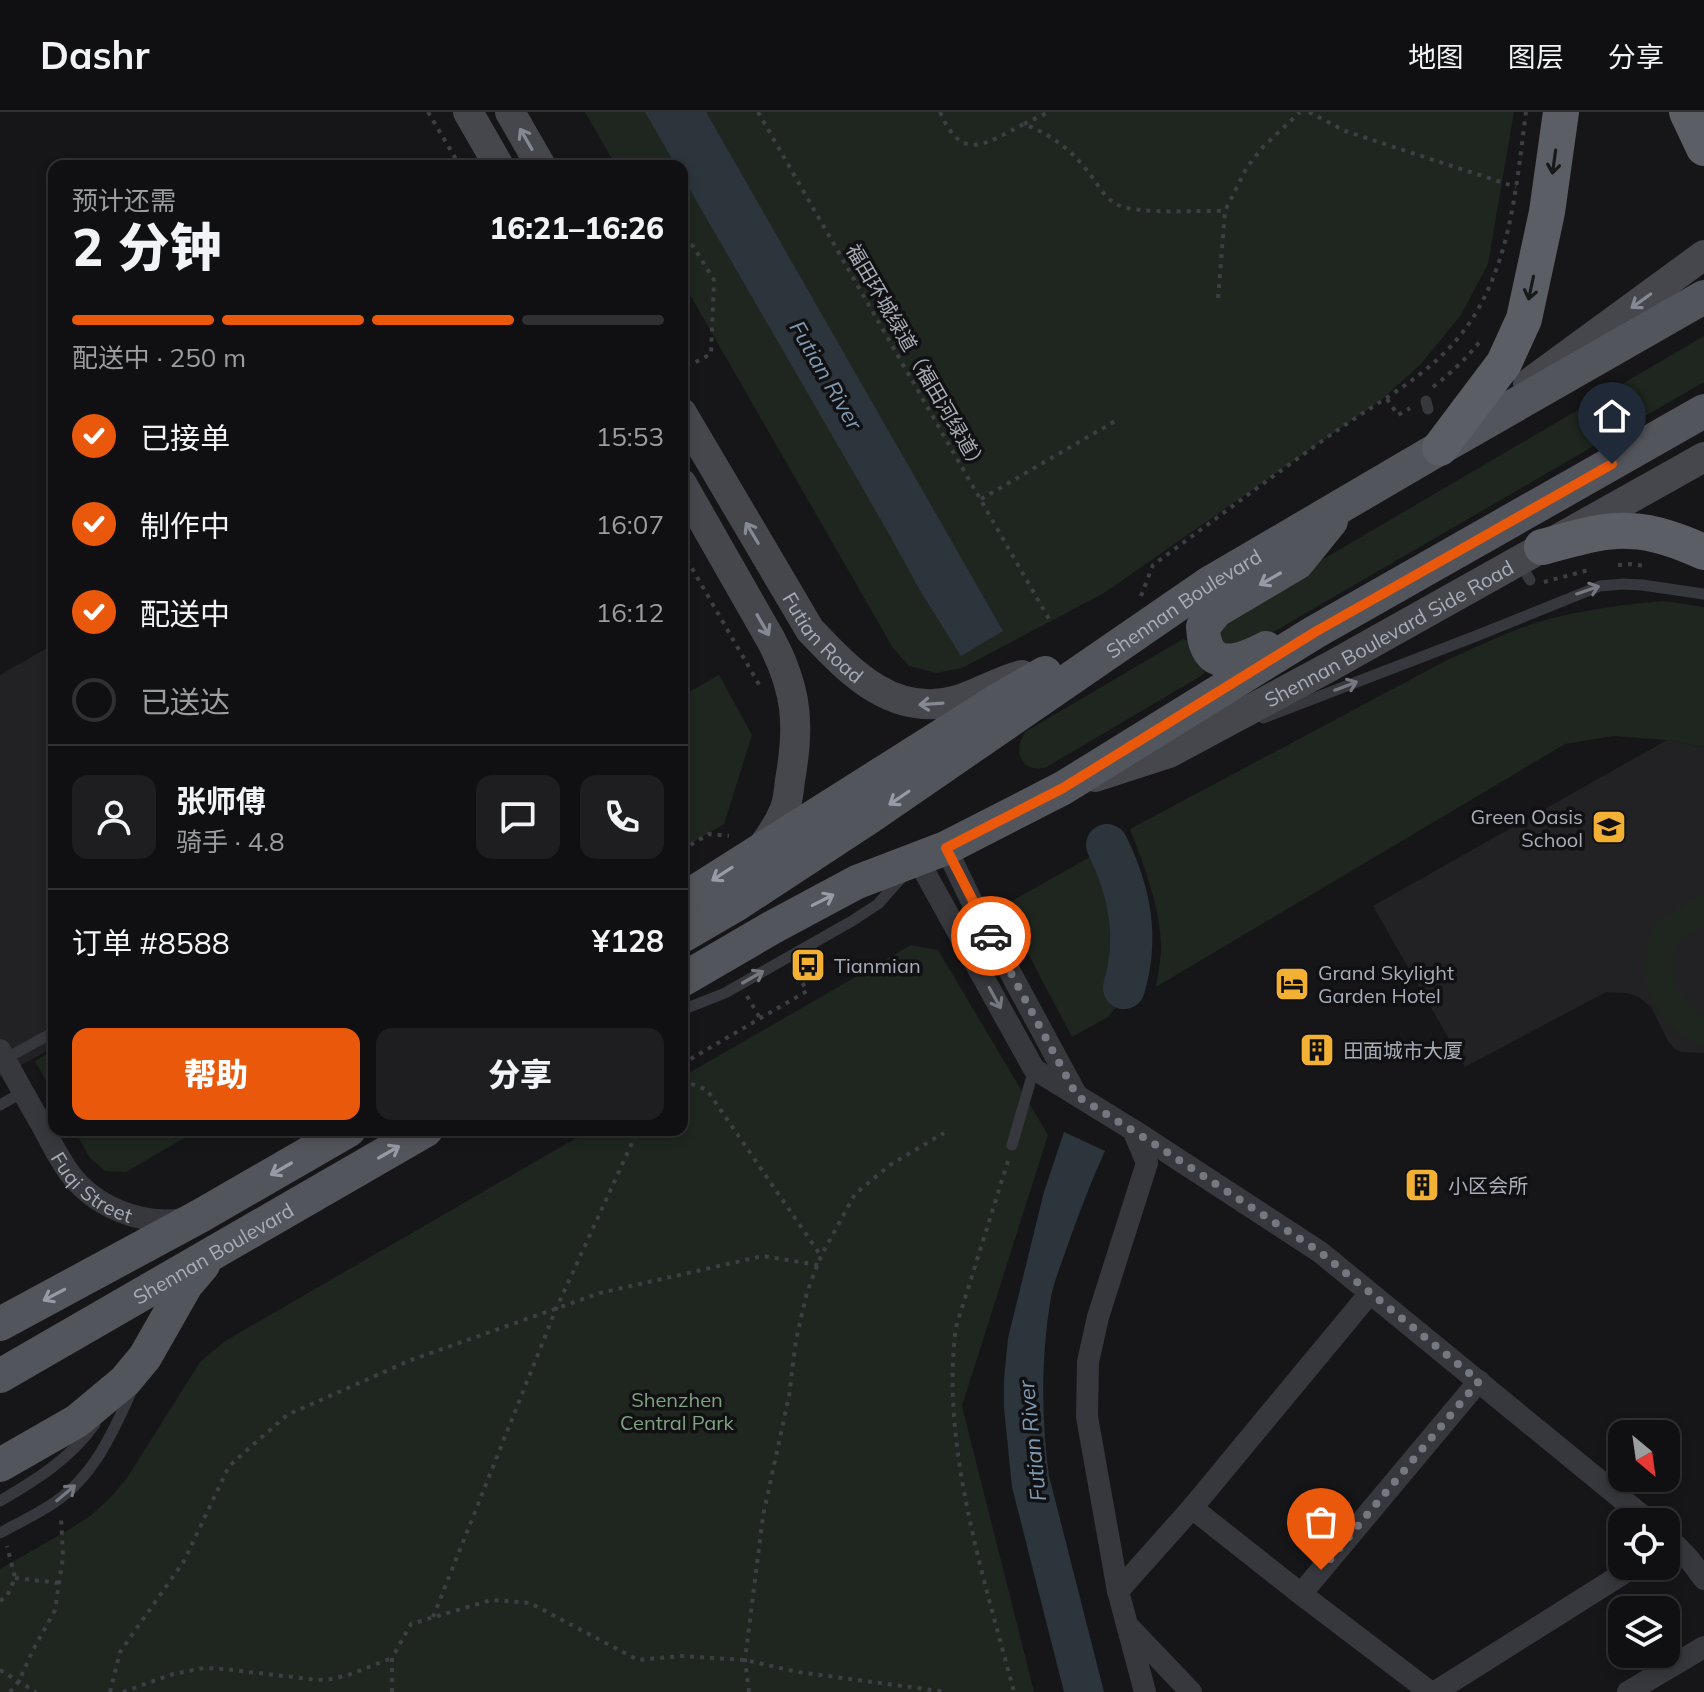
<!DOCTYPE html>
<html lang="zh">
<head>
<meta charset="utf-8">
<style>
	body { margin:0; font-family:Mulish,"Noto Sans SC",sans-serif; background:#1e1e20; color:#f1f3f6; height:100vh; display:flex; flex-direction:column; font-size:30px; white-space:nowrap }
	* { box-sizing:border-box; margin:0 }
	p { font-size:26px; color:#9c9d9f }
	.icon { flex:none; width:44px; height:44px; fill:none; stroke:currentColor; stroke-width:2; stroke-linecap:round; stroke-linejoin:round }
	.map { position:relative; flex:1; overflow:hidden }
	.sheet { position:absolute; left:48px; top:48px; width:640px; height:976px; display:flex; flex-direction:column; background:#101012; border-radius:16px; box-shadow:0 4px 12px #0003,0 0 0 2px #303032 }
	.sheet>* { flex:none }
	.needle { width:52px; rotate:151deg }
	.buttons { position:absolute; left:1608px; top:1308px; display:grid; gap:16px }
	.buttons a { display:grid; place-items:center; width:72px; height:72px; border-radius:16px; background:#101012; box-shadow:0 4px 12px #0003,0 0 0 2px #303032; font-size:40px }
	.pin { position:absolute; display:grid; place-items:center; width:68px; height:68px; color:#fff; margin:-82px -34px; border-radius:50% 50% 50% 0; rotate:-45deg; box-shadow:0 0 8px #0007 }
	.pin .icon { rotate:45deg }
	.courier { position:absolute; display:grid; place-items:center; width:80px; height:80px; margin:-40px; border:6px solid #ea580c; border-radius:50%; background:#fff; color:#222; box-shadow:0 2px 10px #0007 }
	.summary em { font-style:normal; font-weight:800 }
	.summary div { display:flex; flex-direction:column-reverse }
	.summary { display:flex; align-items:center; justify-content:space-between; height:136px; padding:0 24px }
	h1 { font-size:52px; font-weight:800; line-height:60px }
	.bar { display:grid; grid-template-columns:repeat(4,1fr); gap:12px 8px; align-content:center; height:96px; padding:0 24px }
	.bar i { height:10px; border-radius:6px; background:#303032 }
	.bar .active { background:#ea580c }
	.bar p { grid-column:span 4 }
	.line { display:flex; align-items:center; gap:20px; padding:0 24px; border-top:2px solid #303032 }
	.line div { flex:1 }
	.round { display:grid; place-items:center; flex:none; width:84px; height:84px; border-radius:16px; background:#1e1e20 }
	ol { padding:0 24px; list-style:none }
	li { display:flex; align-items:center; gap:24px; height:88px }
	li p { margin-inline-start:auto }
	li .icon { padding:8px; border-radius:50%; background:#ea580c; color:#fff; stroke-width:4 }
	li:last-child { color:#9c9d9f }
	li i { width:44px; height:44px; border:4px solid #303032; border-radius:50% }
	.primary-button { display:flex; gap:16px; margin-top:auto; padding:16px 24px }
	.primary-button a { flex:1; height:92px; border-radius:16px; background:#ea580c; color:#fff; font-size:32px; font-weight:800; line-height:92px; text-align:center }
	.primary-button a+a { background:#1e1e20; color:#f1f3f6 }
	header { display:flex; align-items:center; gap:48px; box-sizing:border-box; height:112px; padding:0 40px; background:#101012; border-bottom:2px solid #303032 }
	header strong { font-size:38px }
	nav { display:flex; gap:44px; margin-inline-start:auto; font-size:28px }
	.map>svg:first-child { display:block }
	.built { fill:#222225 }
	.green { fill:#1e261f }
	.water { fill:#2c353c }
	.lines { fill:none; stroke-linecap:round; stroke-linejoin:round }
	.river { stroke:#2c353c; stroke-width:42 }
	.path { stroke:#3d3f44; stroke-width:4; stroke-dasharray:4 6; stroke-linecap:butt }
	.service { stroke:#37383d; stroke-width:11 }
	.minor { stroke:#37383d; stroke-width:22 }
	.secondary { stroke:#45474d; stroke-width:30 }
	.primary { stroke:#53555c; stroke-width:34 }
	.trunk { stroke:#5b5e65; stroke-width:36 }
	.oneway { stroke:#858993 }
	.oneway2 { stroke:#18191b }
	.oneway3 { stroke:#979ba6 }
	.oneway4 { stroke:#757881 }
	.done { stroke:#757880; stroke-width:8; stroke-dasharray:0 14.4 }
	.route { stroke:#ea580c; stroke-width:10 }
	.labels { text-anchor:middle; dominant-baseline:central; stroke-width:7; stroke-linejoin:round; paint-order:stroke }
	.street-label { font-size:20px; fill:#a8adb8; stroke:#111113 }
	.poi-label { font-size:20px; fill:#a8adb8; stroke:#111113; text-anchor:start }
	.park-label { font-size:20px; fill:#7fa381; stroke:#111113 }
	.water-label { font-size:22px; font-style:italic; fill:#7f9bb3; stroke:#111113 }
</style>
</head>
<body>
<header>
<strong>Dashr</strong>
<nav><a>地图</a><a>图层</a><a>分享</a></nav>
</header>
<div class="map">
<svg width="1704" height="1580" viewBox="0 0 1704 1580">
	<rect width="100%" height="100%" fill="#161618"/>
	<!-- built -->
	<g class="built">
		<polygon points="54,532 54,935 0,965 0,563"/>
		<polygon points="1667,628 1704,635 1704,941 1682,940 1675,937 1668,929 1651,895 1639,885 1626,881 1606,880 1465,955 1373,794"/>
	</g>
	<!-- green -->
	<g class="green">
		<polygon points="585,0 1514,0 1488,152 1461,203 1420,253 1380,289 1104,481 962,556 936,561 909,554 893,536 682,169 682,54 616,54"/>
		<polygon points="1704,224 1704,270 1244,537 1235,539 1219,527 1218,512 1226,504"/>
		<path d="M1664 489 1704 495V635L1667 628 1613 624 1565 632 1156 875C1158 861 1162 845 1161 831 1159 791 1144 754 1130 717L1449 547C1483 532 1517 515 1553 506 1590 497 1626 492 1664 489Z"/>
		<path d="M1183 527 1188 529 1206 559 1201 564 1045 656C1020 660 1013 639 1025 620Z"/>
		<polygon points="719,563 752,623 724,712 682,737 682,584"/>
		<polygon points="1095,742 1112,785 1121,826 1121,875 1118,893 1108,905 1072,925 1003,794"/>
		<path d="M1704 782V814L1678 829C1666 858 1676 889 1704 904V934C1663 922 1637 876 1647 835 1649 827 1651 818 1656 812 1662 803 1693 789 1704 782Z"/>
		<polygon points="911,833 938,838 1048,1023 962,1294 1034,1580 0,1580 0,1457 70,1417 90,1404 110,1386 127,1366 200,1250 225,1229 590,1018 682,1018 682,965"/>
		<polygon points="54,938 54,983 35,949"/>
		<polygon points="74,1018 198,1018 126,1060 105,1059 90,1046"/>
	</g>
	<!-- water -->
	<g class="water">
		<polygon points="645,0 706,0 1003,519 961,544 921,480 885,415 682,64 682,54 676,54"/>
		<path d="M1064 1020 1105 1039C1090 1072 1078 1104 1066 1138 1061 1153 1054 1169 1051 1185 1041 1244 1041 1305 1049 1364L1104 1580H1064L1012 1375 1004 1296V1267L1008 1226 1044 1080Z"/>
	</g>
	<g class="lines">
		<!-- river -->
		<path class="river" d="M1107 733C1130 780 1139 825 1124 876"/>
		<!-- path -->
		<g class="path">
			<polyline points="428,0 460,54"/>
			<polyline points="758,0 1049,507"/>
			<path d="M940 0C962 52 986 31 1024 12 1049 22 1068 35 1085 56 1096 68 1102 85 1118 93 1140 103 1199 98 1225 99"/>
			<polyline points="1309,0 1345,19 1516,75"/>
			<polyline points="1024,12 1049,0"/>
			<polyline points="682,128 693,134 714,168 711,242 690,253"/>
			<polyline points="1218,186 1225,99 1247,55 1264,34 1300,0"/>
			<path d="M1433 275C1451 261 1467 246 1481 228"/>
			<polyline points="1387,287 1398,303 1410,296"/>
			<polyline points="981,387 1117,308"/>
			<polyline points="682,439 761,576"/>
			<polyline points="1618,453 1630,452 1645,454"/>
			<polyline points="1544,470 1589,458"/>
			<path d="M1141 484 1153 453C1217 406 1280 358 1345 313 1394 280 1446 253 1477 199 1512 139 1517 68 1526 0"/>
			<polyline points="682,738 709,722 729,724"/>
			<polyline points="747,884 760,906"/>
			<polyline points="682,952 807,879 798,863"/>
			<polyline points="682,968 707,978 821,1144"/>
			<path d="M1008 1049 956 1215C940 1332 984 1466 1014 1580"/>
			<polyline points="15,1466 59,1471"/>
			<polyline points="0,1489 7,1484 15,1466 7,1434"/>
			<polyline points="433,1505 556,1197 638,1018"/>
			<polyline points="0,1558 36,1580"/>
			<polyline points="10,1580 19,1569 32,1540 55,1498 63,1445 61,1405"/>
			<polyline points="110,1580 120,1540 184,1449 229,1354 287,1303 411,1248 600,1181 763,1144 818,1153"/>
			<polyline points="123,1580 173,1562 204,1556 224,1557 318,1568 333,1567 351,1562 392,1546"/>
			<polyline points="392,1580 392,1546 411,1512 491,1488 530,1491 638,1548 681,1544 745,1548 798,1560 947,1580"/>
			<polyline points="749,1580 745,1548 763,1404 789,1284 796,1228 807,1180 821,1144 855,1082 890,1053 944,1021"/>
		</g>
		<!-- service -->
		<g class="service">
			<polyline points="1426,289 1428,297"/>
			<polyline points="1527,463 1530,468"/>
			<polyline points="1263,606 1476,524 1600,474 1623,472 1642,473 1704,482"/>
			<polyline points="682,898 725,881 852,809 878,792 902,765"/>
			<polyline points="5,947 54,920"/>
			<polyline points="0,993 23,980"/>
			<polyline points="1012,1033 1034,957"/>
			<path d="M0 1389C36 1368 70 1347 95 1312"/>
			<path d="M0 1421C18 1411 38 1402 55 1390 95 1363 114 1318 133 1276"/>
		</g>
		<!-- minor -->
		<g class="minor">
			<polyline points="946,736 970,786 1076,982"/>
			<polyline points="918,748 1034,957 1133,1018 1320,1140 1650,1410"/>
			<path id="s1" d="M0 938C13 962 26 986 40 1010 49 1026 57 1043 68 1059 93 1094 140 1114 183 1107"/>
			<polyline points="1133,1018 1147,1051 1098,1205 1088,1250 1087,1305 1118,1479 1145,1580"/>
			<polyline points="1192,1396 1301,1482 1430,1580"/>
			<polyline points="1666,1423 1689,1447 1704,1467"/>
			<polyline points="1118,1479 1192,1396 1370,1181"/>
			<polyline points="1301,1482 1479,1269"/>
			<polyline points="1129,1515 1191,1580"/>
			<polyline points="1435,1580 1635,1454"/>
			<polyline points="1628,1580 1704,1535"/>
		</g>
		<!-- secondary -->
		<g class="secondary">
			<polyline points="468,0 499,54"/>
			<polyline points="510,0 541,54"/>
			<polyline points="1528,272 1704,143"/>
			<path id="s2" d="M682 301 810 518C850 560 894 607 958 588 980 581 999 569 1022 563"/>
			<path d="M682 372 771 528C797 577 800 613 790 668 789 678 788 690 784 699 778 713 770 725 761 737"/>
			<path id="s3" d="M1095 665 1169 641 1331 554 1704 345"/>
		</g>
		<!-- primary -->
		<g class="primary">
			<path d="M1266 536C1237 551 1205 561 1203 515L1216 499 1297 451 1331 409"/>
			<polyline points="682,788 998,588 1045,561"/>
			<path id="s4" d="M682 824 737 792 871 704 1208 472 1440 336 1704 185"/>
			<polyline points="682,868 773,815 857,770 946,736 1063,676 1315,520 1704,299"/>
			<polyline points="0,1212 200,1104 349,1018"/>
			<path id="s5" d="M0 1264 426 1018"/>
			<polyline points="0,1353 77,1309 125,1269 145,1245 186,1173 203,1153"/>
		</g>
		<!-- trunk -->
		<g class="trunk">
			<polyline points="1687,0 1704,36"/>
			<polyline points="1440,336 1504,251 1524,207 1547,100 1561,0"/>
			<path d="M1542 435C1570 428 1601 417 1630 419 1656 420 1681 430 1704 440"/>
		</g>
	</g>
	<!-- one-way arrows -->
	<defs><path id="oneway-shaft" d="M-6 0H5M1.5-3L5.5 0L1.5 3" fill="none" stroke-width="1.6" stroke-linecap="round" stroke-linejoin="round" transform="scale(2)"/></defs>
	<g class="oneway">
		<use href="#oneway-shaft" transform="translate(526 27) rotate(-120)"/>
		<use href="#oneway-shaft" transform="translate(1641 189) rotate(144)"/>
		<use href="#oneway-shaft" transform="translate(752 421) rotate(-121)"/>
		<use href="#oneway-shaft" transform="translate(763 513) rotate(60)"/>
		<use href="#oneway-shaft" transform="translate(931 592) rotate(176)"/>
	</g>
	<g class="oneway2">
		<use href="#oneway-shaft" transform="translate(1554 50) rotate(98)"/>
		<use href="#oneway-shaft" transform="translate(1531 176) rotate(102)"/>
	</g>
	<g class="oneway3">
		<use href="#oneway-shaft" transform="translate(1270 467) rotate(150)"/>
		<use href="#oneway-shaft" transform="translate(899 686) rotate(146)"/>
		<use href="#oneway-shaft" transform="translate(722 762) rotate(147)"/>
		<use href="#oneway-shaft" transform="translate(823 788) rotate(-27)"/>
		<use href="#oneway-shaft" transform="translate(389 1040) rotate(-30)"/>
		<use href="#oneway-shaft" transform="translate(281 1057) rotate(150)"/>
		<use href="#oneway-shaft" transform="translate(54 1183) rotate(152)"/>
	</g>
	<g class="oneway4">
		<use href="#oneway-shaft" transform="translate(1588 478) rotate(-19)"/>
		<use href="#oneway-shaft" transform="translate(1346 574) rotate(-21)"/>
		<use href="#oneway-shaft" transform="translate(753 865) rotate(-30)"/>
		<use href="#oneway-shaft" transform="translate(995 886) rotate(61)"/>
		<use href="#oneway-shaft" transform="translate(66 1381) rotate(-40)"/>
	</g>
	<g class="lines">
		<!-- done -->
		<polyline class="done" points="991,824 1077,984 1156,1033 1320,1140 1479,1269 1321,1458"/>
		<!-- route -->
		<polyline class="route" points="991,824 946,736 1063,676 1315,520 1612,352"/>
	</g>
	<!-- icons -->
	<defs>
		<g id="school-square" transform="scale(1.8)"><rect x="-9" y="-9" width="18" height="18" rx="4" fill="#f2b134" stroke="#111113"/><path d="M0-5L7-2L0 1L-7-2ZM-4 1L0 2.5L4 1V4Q0 6-4 4Z" fill="#111"/></g>
		<g id="bus-square" transform="scale(1.8)"><rect x="-9" y="-9" width="18" height="18" rx="4" fill="#f2b134" stroke="#111113"/><path d="M-5-6H5V4H4V6H2V4H-2V6H-4V4H-5ZM-3.5-4V0h7V-4ZM-3.5 1.2v1.5H-2V1.2ZM2 1.2v1.5H3.5V1.2Z" fill="#111"/></g>
		<g id="hotel-square" transform="scale(1.8)"><rect x="-9" y="-9" width="18" height="18" rx="4" fill="#f2b134" stroke="#111113"/><path d="M-6-4.5h1.5V1H6V5H4.5V3h-9V5H-6ZM-4 0a1.8 1.8 0 1 1 3.6 0ZM.5 0V-2.5h3Q6-2.5 6 0Z" fill="#111"/></g>
		<g id="building-square" transform="scale(1.8)"><rect x="-9" y="-9" width="18" height="18" rx="4" fill="#f2b134" stroke="#111113"/><path d="M-4-6H4V6H1V3H-1V6H-4ZM-2.5-4.3h1.7v1.8h-1.7ZM.8-4.3h1.7v1.8H.8ZM-2.5-1h1.7V.8h-1.7ZM.8-1h1.7V.8H.8Z" fill="#111"/></g>
	</defs>
	<g fill-rule="evenodd">
		<use href="#school-square" x="1609" y="715"/>
		<use href="#bus-square" x="808" y="853"/>
		<use href="#hotel-square" x="1292" y="872"/>
		<use href="#building-square" x="1317" y="938"/>
		<use href="#building-square" x="1422" y="1073"/>
	</g>
	<g class="labels">
		<!-- street labels -->
		<g class="street-label">
			<text transform="translate(917 246) rotate(60)">福田环城绿道（福田河绿道）</text>
			<text stroke="none"><textPath href="#s4" startOffset="602">Shennan Boulevard</textPath></text>
			<text stroke="none"><textPath href="#s3" startOffset="328">Shennan Boulevard Side Road</textPath></text>
			<text stroke="none"><textPath href="#s2" startOffset="266">Futian Road</textPath></text>
			<text stroke="none"><textPath href="#s1" startOffset="168">Fuqi Street</textPath></text>
			<text stroke="none"><textPath href="#s5" startOffset="246">Shennan Boulevard</textPath></text>
		</g>
		<!-- poi labels -->
		<g class="poi-label">
			<text x="1583" y="704" text-anchor="end">Green Oasis<tspan x="1583" dy="23">School</tspan></text>
			<text x="834" y="853">Tianmian</text>
			<text x="1318" y="860">Grand Skylight<tspan x="1318" dy="23">Garden Hotel</tspan></text>
			<text x="1343" y="938">田面城市大厦</text>
			<text x="1448" y="1073">小区会所</text>
		</g>
		<!-- park labels -->
		<g class="park-label">
			<text x="677" y="1287">Shenzhen<tspan x="677" dy="23">Central Park</tspan></text>
		</g>
		<!-- water labels -->
		<g class="water-label">
			<text transform="translate(826 263) rotate(60)">Futian River</text>
			<text transform="translate(1032 1329) rotate(-96)">Futian River</text>
		</g>
	</g>
</svg>
<div class="buttons">
<a><svg class="needle" viewBox="-14 -14 28 28"><path d="M0-13l5 13h-10z" fill="#e53935"/><path d="M0 13l5-13h-10z" fill="#9c9d9f"/></svg></a>
<a><svg class="icon" aria-label="locate" viewBox="0 0 24 24"><circle cx="12" cy="12" r="6"/><path d="M12 2v4M12 18v4M2 12h4M18 12h4"/></svg></a>
<a><svg class="icon" aria-label="layers" viewBox="0 0 24 24"><path d="M12 4l9 5-9 5-9-5zM3 14l9 5 9-5"/></svg></a>
</div>
<div class="pin" style="left:1321px;top:1458px;background:#ea580c"><svg class="icon" aria-label="bag" viewBox="0 0 24 24"><path d="M5 8h14l-1 12H6zM9 8a3 3 0 0 1 6 0"/></svg></div>
<div class="pin" style="left:1612px;top:352px;background:#1f2937"><svg class="icon" aria-label="home" viewBox="0 0 24 24"><path d="M3 11l9-7 9 7M6 9v11h12V9"/></svg></div>
<div class="courier" style="left:991px;top:824px"><svg class="icon" aria-label="car" viewBox="0 0 24 24"><path d="M5 17H2v-5l4-1 3-4h7l3 4 3 1v5h-3M9 17h6M6 11h13"/><circle cx="7" cy="17" r="2"/><circle cx="17" cy="17" r="2"/></svg></div>
<section class="sheet">
<div class="summary"><div><h1>2 分钟</h1><p>预计还需</p></div><em>16:21–16:26</em></div>
<div class="bar"><i class="active"></i><i class="active"></i><i class="active"></i><i></i><p>配送中 · 250 m</p></div>
<ol>
<li><svg class="icon" aria-label="check" viewBox="0 0 24 24"><path d="M5 12l5 5 9-10"/></svg>已接单<p>15:53</p></li>
<li><svg class="icon" aria-label="check" viewBox="0 0 24 24"><path d="M5 12l5 5 9-10"/></svg>制作中<p>16:07</p></li>
<li><svg class="icon" aria-label="check" viewBox="0 0 24 24"><path d="M5 12l5 5 9-10"/></svg>配送中<p>16:12</p></li>
<li><i></i>已送达</li>
</ol>
<div class="line" style="height:144px"><a class="round"><svg class="icon" aria-label="person" viewBox="0 0 24 24"><circle cx="12" cy="8" r="4"/><path d="M4 21q1-7 8-7t8 7"/></svg></a><div><b>张师傅</b><p>骑手 · 4.8</p></div><a class="round"><svg class="icon" aria-label="chat" viewBox="0 0 24 24"><path d="M4 5h16v11H9l-5 4z"/></svg></a><a class="round"><svg class="icon" aria-label="phone" viewBox="0 0 24 24"><path d="M5 4h4l2 5-3 2q2 4 5 5l2-3 5 2v4C11 20 4 13 5 4z"/></svg></a></div>
<div class="line" style="height:104px"><div>订单 #8588</div><b>¥128</b></div>
<div class="primary-button"><a>帮助</a><a>分享</a></div>
</section>
</div>
</body>
</html>
